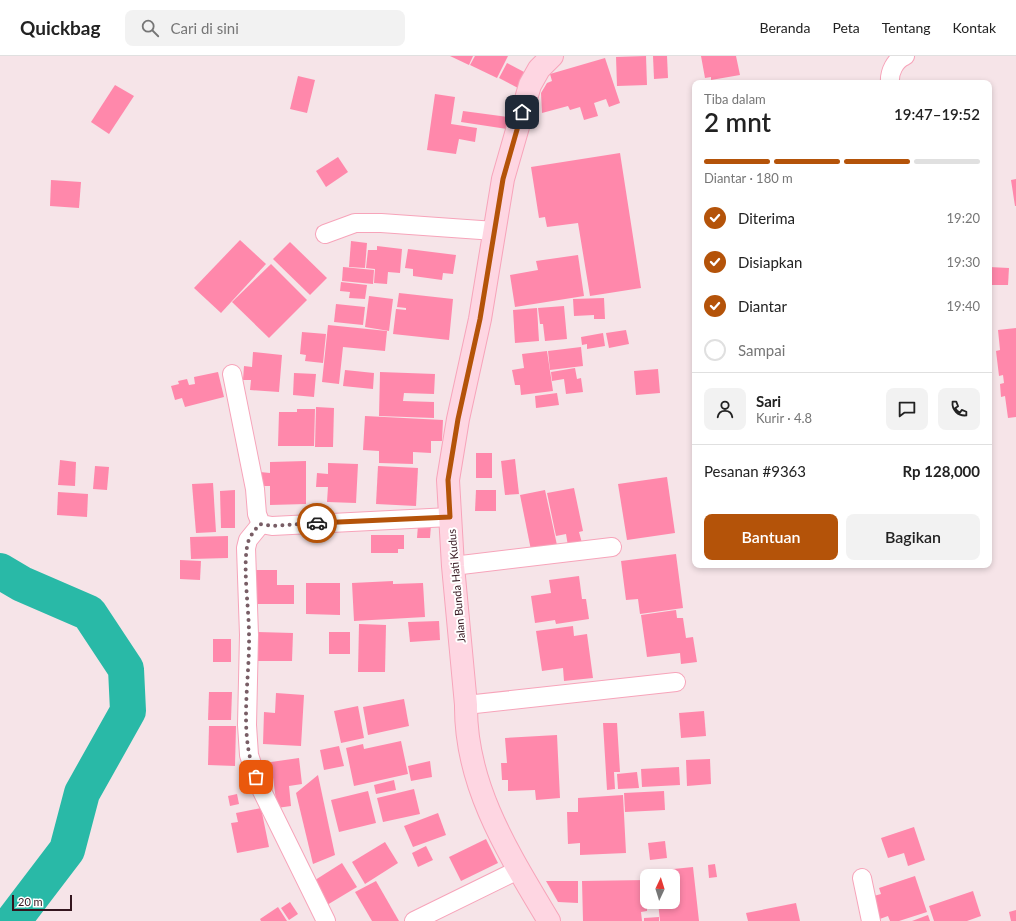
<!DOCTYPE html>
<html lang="id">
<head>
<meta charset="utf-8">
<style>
	body { margin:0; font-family:Lato,sans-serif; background:#f2f2f2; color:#222; height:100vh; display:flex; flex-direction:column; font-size:15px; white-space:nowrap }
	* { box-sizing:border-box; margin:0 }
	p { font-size:13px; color:#767676 }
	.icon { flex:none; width:22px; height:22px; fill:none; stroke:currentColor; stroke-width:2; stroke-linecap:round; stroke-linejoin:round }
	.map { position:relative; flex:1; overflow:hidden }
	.details { position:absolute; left:692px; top:24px; width:300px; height:488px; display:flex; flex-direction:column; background:#fff; border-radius:8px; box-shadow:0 2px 6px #0003 }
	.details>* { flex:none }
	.needle { width:26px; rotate:4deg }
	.controls { position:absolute; left:640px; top:813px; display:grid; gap:8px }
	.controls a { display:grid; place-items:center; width:40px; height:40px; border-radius:8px; background:#fff; box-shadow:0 2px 6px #0003; font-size:20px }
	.scale { position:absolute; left:12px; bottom:10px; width:60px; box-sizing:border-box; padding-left:4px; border:2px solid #34151e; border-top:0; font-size:11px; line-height:14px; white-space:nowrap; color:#34151e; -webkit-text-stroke:3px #fff; paint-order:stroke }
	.pin { position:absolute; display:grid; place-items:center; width:34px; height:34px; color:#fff; margin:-17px; border-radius:8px; box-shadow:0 2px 6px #0006 }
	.courier { position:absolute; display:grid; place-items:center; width:40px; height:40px; margin:-20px; border:3px solid #b45309; border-radius:50%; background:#fff; color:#222; box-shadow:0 1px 5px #0007 }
	.headline em { font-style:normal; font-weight:600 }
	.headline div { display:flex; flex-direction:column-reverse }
	.headline { display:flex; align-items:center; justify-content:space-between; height:68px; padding:0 12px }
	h1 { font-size:26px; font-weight:600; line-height:30px }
	.bar { display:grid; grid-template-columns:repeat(4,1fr); gap:6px 4px; align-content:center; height:48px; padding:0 12px }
	.bar i { height:5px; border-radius:3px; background:#e0e0e0 }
	.bar .selected { background:#b45309 }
	.bar p { grid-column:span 4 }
	.line { display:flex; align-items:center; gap:10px; padding:0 12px; border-top:1px solid #e0e0e0 }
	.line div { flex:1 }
	.round { display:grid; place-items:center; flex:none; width:42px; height:42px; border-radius:8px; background:#f2f2f2 }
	ol { padding:0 12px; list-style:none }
	li { display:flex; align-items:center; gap:12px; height:44px }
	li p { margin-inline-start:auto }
	li .icon { padding:4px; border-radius:50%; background:#b45309; color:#fff; stroke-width:4 }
	li:last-child { color:#767676 }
	li i { width:22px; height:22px; border:2px solid #e0e0e0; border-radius:50% }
	.primary-button { display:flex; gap:8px; margin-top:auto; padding:8px 12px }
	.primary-button a { flex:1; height:46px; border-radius:8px; background:#b45309; color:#fff; font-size:16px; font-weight:600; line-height:46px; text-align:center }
	.primary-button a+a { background:#f2f2f2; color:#222 }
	header { display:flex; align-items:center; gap:24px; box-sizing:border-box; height:56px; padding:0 20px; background:#fff; border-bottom:1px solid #e0e0e0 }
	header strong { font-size:19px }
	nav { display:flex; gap:22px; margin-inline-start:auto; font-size:14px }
	.search { width:280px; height:36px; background:#f2f2f2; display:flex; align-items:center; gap:10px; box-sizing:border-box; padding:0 14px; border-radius:8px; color:#767676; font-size:15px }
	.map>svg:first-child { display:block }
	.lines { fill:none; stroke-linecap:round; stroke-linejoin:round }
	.river { stroke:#29b9a7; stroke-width:36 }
	.building { fill:#ff88ab }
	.street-casing { stroke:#f7a4ba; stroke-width:20 }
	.secondary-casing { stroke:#f7a4ba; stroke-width:24 }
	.street { stroke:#fff; stroke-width:18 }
	.secondary { stroke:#fed6e2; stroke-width:22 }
	.done { stroke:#785d65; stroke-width:4; stroke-dasharray:0 7.2 }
	.route { stroke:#b45309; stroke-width:5 }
	.labels { text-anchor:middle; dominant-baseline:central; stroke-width:4; stroke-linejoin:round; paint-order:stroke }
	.street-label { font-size:11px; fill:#34151e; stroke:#fff }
</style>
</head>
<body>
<header>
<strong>Quickbag</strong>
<div class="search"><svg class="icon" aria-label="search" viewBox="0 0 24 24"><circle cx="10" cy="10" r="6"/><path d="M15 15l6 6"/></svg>Cari di sini</div>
<nav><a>Beranda</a><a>Peta</a><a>Tentang</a><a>Kontak</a></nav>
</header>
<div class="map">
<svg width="1016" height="865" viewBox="0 0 1016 865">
	<rect width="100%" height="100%" fill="#f6e4e8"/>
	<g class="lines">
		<!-- river -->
		<polyline class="river" points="0,515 22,528 89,557 126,613 128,655 82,737 67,794 13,865"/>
	</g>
	<!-- building -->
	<g class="building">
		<polygon points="450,0 473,0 469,9"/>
		<polygon points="475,0 508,0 497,22 470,9"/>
		<polygon points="646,0 647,29 617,30 616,1"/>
		<polygon points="653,0 667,0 668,22 654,23"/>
		<polygon points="701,0 736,0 740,19 711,24 711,21 705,22"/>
		<polygon points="605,2 620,47 609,51 606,43 594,47 598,60 584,64 580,51 570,54 568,50 542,57 541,37 547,27 552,25 550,18"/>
		<polygon points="507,7 526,17 518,32 499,22"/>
		<polygon points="298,20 315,24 307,57 290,53"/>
		<polygon points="115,29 134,40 109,78 91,66"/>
		<polygon points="435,38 455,41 451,68 477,72 475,86 459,83 456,98 427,94"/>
		<polygon points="463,55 508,61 507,73 461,66"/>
		<polygon points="620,97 641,232 590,240 578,167 547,171 545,161 539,162 531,111"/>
		<polygon points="338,101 348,116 326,131 316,115"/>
		<polygon points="1016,123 1016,150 1015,150 1011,124"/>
		<polygon points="51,124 81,126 79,152 50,150"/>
		<polygon points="240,184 266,208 221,257 194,232"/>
		<polygon points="351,185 367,187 365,212 349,211"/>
		<polygon points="290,186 327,222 310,239 273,203"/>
		<polygon points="377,190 402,193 400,217 388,216 387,228 374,227 375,213 366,212 368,194 377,194"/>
		<polygon points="408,193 456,199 453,218 443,217 442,224 413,220 413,213 405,212"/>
		<polygon points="578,199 584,240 515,251 510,219 538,214 536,205"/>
		<polygon points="271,208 307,244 269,282 232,246"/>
		<polygon points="343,211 374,214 373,228 342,225"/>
		<polygon points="989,211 1009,212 1008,229 989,229"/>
		<polygon points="341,226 367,229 365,243 349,242 350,236 340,235"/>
		<polygon points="399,237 453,243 449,284 393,278 396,253 406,254 406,252 397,251"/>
		<polygon points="369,240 393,243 389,275 365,271"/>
		<polygon points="604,242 605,263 594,263 594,259 574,260 573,243"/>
		<polygon points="336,248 365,251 363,269 334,266"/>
		<polygon points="564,250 567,283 545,285 543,268 540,268 538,252"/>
		<polygon points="537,252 539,285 515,287 513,254"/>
		<polygon points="328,269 387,275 385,295 343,291 339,328 322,326"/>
		<polygon points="1016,272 1016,361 1008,362 1005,340 1001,341 1000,328 1004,327 1003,319 999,320 996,295 1000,294 998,274"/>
		<polygon points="626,274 629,288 609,292 606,277"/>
		<polygon points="302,276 326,278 323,307 305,305 306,299 300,298"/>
		<polygon points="603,277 605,290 587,293 587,288 582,289 581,281"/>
		<polygon points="581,291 583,310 550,314 548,295"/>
		<polygon points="547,295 553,335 521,339 520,329 515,329 512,314 524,312 522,298"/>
		<polygon points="253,296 282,299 279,336 250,334 251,324 243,324 244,310 252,311"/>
		<polygon points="575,312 577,323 581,322 583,336 566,338 564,323 552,325 551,316"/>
		<polygon points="658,313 660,337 636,339 634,315"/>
		<polygon points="345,314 374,317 373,333 343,330"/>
		<polygon points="218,316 224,341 185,351 182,342 175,344 171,330 179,328 178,325 187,323 189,329 195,328 194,321"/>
		<polygon points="380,316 435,318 434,338 404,337 403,345 434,346 434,362 379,360"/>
		<polygon points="294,317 316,318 314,341 293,339"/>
		<polygon points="557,337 559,349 536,352 535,340"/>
		<polygon points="316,351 334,352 333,391 315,391"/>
		<polygon points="297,353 315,353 314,390 278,390 279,356 297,356"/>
		<polygon points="365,360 443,364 442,385 431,385 431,397 413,396 413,408 379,407 379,395 363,394"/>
		<rect x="476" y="397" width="16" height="25"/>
		<polygon points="515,403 519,438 505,439 501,405"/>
		<polygon points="60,404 76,406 75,430 58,429"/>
		<polygon points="306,405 306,448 270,449 270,430 260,430 260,416 270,417 270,406"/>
		<polygon points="328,407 358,408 356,447 327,446 328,431 316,431 317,417 328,418"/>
		<polygon points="95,410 109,411 107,434 93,433"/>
		<polygon points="378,410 418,412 416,450 376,448"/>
		<polygon points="667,421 675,477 627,484 618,428"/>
		<polygon points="213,427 216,476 196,477 192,428"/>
		<polygon points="574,432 583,475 579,476 582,487 568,490 566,478 556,480 547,437"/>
		<polygon points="235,434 235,472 221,472 220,435"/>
		<polygon points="476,434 496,434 496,455 475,455"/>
		<polygon points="545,434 557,489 531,494 520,439"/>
		<polygon points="58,436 88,438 87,461 57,459"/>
		<polygon points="418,469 431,469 430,482 417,482"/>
		<polygon points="371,479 404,479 404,493 398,493 398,497 371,497"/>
		<polygon points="228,480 228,502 191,503 190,481"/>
		<polygon points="676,498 683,552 640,558 638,543 626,544 621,505"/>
		<polygon points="180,504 201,505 200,524 180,523"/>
		<polygon points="256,514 277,514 277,529 294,529 294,548 256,548"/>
		<polygon points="579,520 582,543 586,543 589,563 556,568 555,564 535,567 531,540 551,537 549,524"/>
		<polygon points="393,525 393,528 423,527 425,561 354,565 352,527"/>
		<polygon points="306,527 340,527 340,559 306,558"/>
		<polygon points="676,554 677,562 683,562 686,582 693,581 697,606 681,608 680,597 647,601 641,559"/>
		<polygon points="439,565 440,584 410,586 408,566"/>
		<polygon points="359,568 386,569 385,616 358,616"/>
		<polygon points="573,570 574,580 587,578 593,622 564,625 563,612 542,615 536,575"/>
		<polygon points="258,576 293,577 292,605 258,605"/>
		<rect x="329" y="576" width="21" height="22"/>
		<rect x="213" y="583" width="18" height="23"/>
		<polygon points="209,636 232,636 231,664 208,664"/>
		<polygon points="276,637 304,639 301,690 263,688 264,656 275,657"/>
		<polygon points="404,643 409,670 368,679 363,651"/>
		<polygon points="358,650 364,682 341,687 334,655"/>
		<polygon points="704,655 706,680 681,682 679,657"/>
		<polygon points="603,667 617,667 620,716 614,716 615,733 607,734"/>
		<polygon points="209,670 236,670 235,710 208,709"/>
		<polygon points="557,679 560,742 536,744 535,734 508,735 508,724 502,724 501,707 507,707 505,682"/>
		<polygon points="401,685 408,718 354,730 346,692 363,688 364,693"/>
		<polygon points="339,690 344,710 324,714 320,694"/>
		<polygon points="299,702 302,728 289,730 291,750 277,752 271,706"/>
		<polygon points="710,703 711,728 687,730 686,704"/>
		<polygon points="430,705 432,721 411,725 408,710"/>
		<polygon points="679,711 680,729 642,731 641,713"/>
		<polygon points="637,716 639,732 618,733 617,718"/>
		<polygon points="318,719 335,799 313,808 296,737"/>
		<polygon points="394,724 396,734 376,738 374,729"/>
		<polygon points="414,733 420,758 383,766 377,742"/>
		<polygon points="368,735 376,767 339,776 331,744"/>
		<polygon points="664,735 665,754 625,756 624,737"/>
		<polygon points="237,738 239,748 230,750 228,740"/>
		<polygon points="623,739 626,797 580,799 580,787 568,788 567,756 578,756 578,742"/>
		<polygon points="261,752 269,791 237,797 231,767 238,766 236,757"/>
		<polygon points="438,757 446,779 413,791 404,770"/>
		<polygon points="914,771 925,804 908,810 904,797 888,802 881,782"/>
		<polygon points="486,783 498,807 461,825 449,801"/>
		<polygon points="665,785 667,802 650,804 648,787"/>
		<polygon points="385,786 398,807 365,828 352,806"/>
		<polygon points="426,790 433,804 418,811 412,797"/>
		<polygon points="342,807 357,831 327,849 312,826"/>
		<polygon points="715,808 717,821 709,822 708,809"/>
		<polygon points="693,811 699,865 660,865 658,846 673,846 673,820 655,820 654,815"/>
		<polygon points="915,820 927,856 899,865 890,865 888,860 877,864 870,841 881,838 879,832"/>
		<polygon points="647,824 647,855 641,856 642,865 583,865 582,825"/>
		<polygon points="376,825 399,865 372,865 355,836"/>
		<polygon points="546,825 578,825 578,847 558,846"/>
		<polygon points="973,835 981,860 967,865 934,865 929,850"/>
		<polygon points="290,846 298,858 289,864 281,852"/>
		<polygon points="796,847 800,865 748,865 746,857"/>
		<polygon points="278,851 287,865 261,865 260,863"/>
		<polygon points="1016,854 1016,865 1011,865 1009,856"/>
		<polygon points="928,859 930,865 912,865"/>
		<polygon points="659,861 659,865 644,865 644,862"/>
	</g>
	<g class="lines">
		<!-- street casing -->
		<g class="street-casing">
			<g id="street">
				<path d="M890 27C889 16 895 4 905 0"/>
				<polyline points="325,178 355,167 381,167 495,175"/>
				<polyline points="232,318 255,433 257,458 261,468 272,470 450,461"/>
				<polyline points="261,468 248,484 246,492 249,579 247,669 249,699 259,729 326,865"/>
				<polyline points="453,510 612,491"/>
				<polyline points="466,649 676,626"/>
				<polyline points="862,822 871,865"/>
				<polyline points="414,865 518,814"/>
			</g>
		</g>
		<!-- secondary casing -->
		<g class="secondary-casing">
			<path id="secondary" d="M549 865C509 798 465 730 466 649L453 510 448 424 458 363 480 263 503 123 530 29 539 13 552 0"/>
		</g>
		<!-- street -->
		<use href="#street" class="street"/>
		<!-- secondary -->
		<use href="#secondary" class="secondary"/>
	</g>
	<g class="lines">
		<!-- done -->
		<path class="done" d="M256 721C238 677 250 625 249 579 249 553 243 515 247 491 248 482 254 475 260 468L272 470 317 467"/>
		<!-- route -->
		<polyline class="route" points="317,467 450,461 448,424 458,363 480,263 503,123 522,56"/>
	</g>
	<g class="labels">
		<!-- street labels -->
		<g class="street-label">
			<text transform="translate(456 530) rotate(-95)">Jalan Bunda Hati Kudus</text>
		</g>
	</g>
</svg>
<div class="controls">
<a><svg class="needle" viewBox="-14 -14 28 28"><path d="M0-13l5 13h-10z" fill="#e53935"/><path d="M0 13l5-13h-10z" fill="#767676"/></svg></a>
</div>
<div class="scale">20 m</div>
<div class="pin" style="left:256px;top:721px;background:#ea580c"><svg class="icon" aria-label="bag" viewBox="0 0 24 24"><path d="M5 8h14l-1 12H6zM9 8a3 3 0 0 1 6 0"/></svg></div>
<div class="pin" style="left:522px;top:56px;background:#1f2937"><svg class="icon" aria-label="home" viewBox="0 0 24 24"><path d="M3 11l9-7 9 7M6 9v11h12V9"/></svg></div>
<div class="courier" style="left:317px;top:467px"><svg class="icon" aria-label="car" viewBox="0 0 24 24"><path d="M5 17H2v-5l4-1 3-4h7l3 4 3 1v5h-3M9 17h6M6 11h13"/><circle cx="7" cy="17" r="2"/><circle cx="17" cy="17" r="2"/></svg></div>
<section class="details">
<div class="headline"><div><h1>2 mnt</h1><p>Tiba dalam</p></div><em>19:47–19:52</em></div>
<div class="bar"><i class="selected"></i><i class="selected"></i><i class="selected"></i><i></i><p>Diantar · 180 m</p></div>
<ol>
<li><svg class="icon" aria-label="check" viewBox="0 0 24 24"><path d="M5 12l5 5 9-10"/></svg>Diterima<p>19:20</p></li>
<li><svg class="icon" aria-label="check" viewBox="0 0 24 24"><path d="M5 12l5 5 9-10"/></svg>Disiapkan<p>19:30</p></li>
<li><svg class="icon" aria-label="check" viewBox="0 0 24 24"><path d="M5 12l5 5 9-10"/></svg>Diantar<p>19:40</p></li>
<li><i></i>Sampai</li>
</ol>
<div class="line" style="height:72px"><a class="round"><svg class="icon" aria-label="person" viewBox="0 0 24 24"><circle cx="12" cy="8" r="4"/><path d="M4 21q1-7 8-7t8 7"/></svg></a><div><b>Sari</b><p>Kurir · 4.8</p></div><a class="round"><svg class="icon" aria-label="chat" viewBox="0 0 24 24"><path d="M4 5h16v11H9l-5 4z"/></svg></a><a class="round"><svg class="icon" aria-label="phone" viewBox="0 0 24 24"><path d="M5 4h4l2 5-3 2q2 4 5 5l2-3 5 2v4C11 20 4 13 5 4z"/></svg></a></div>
<div class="line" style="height:52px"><div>Pesanan #9363</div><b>Rp 128,000</b></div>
<div class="primary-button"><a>Bantuan</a><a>Bagikan</a></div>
</section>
</div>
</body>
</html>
